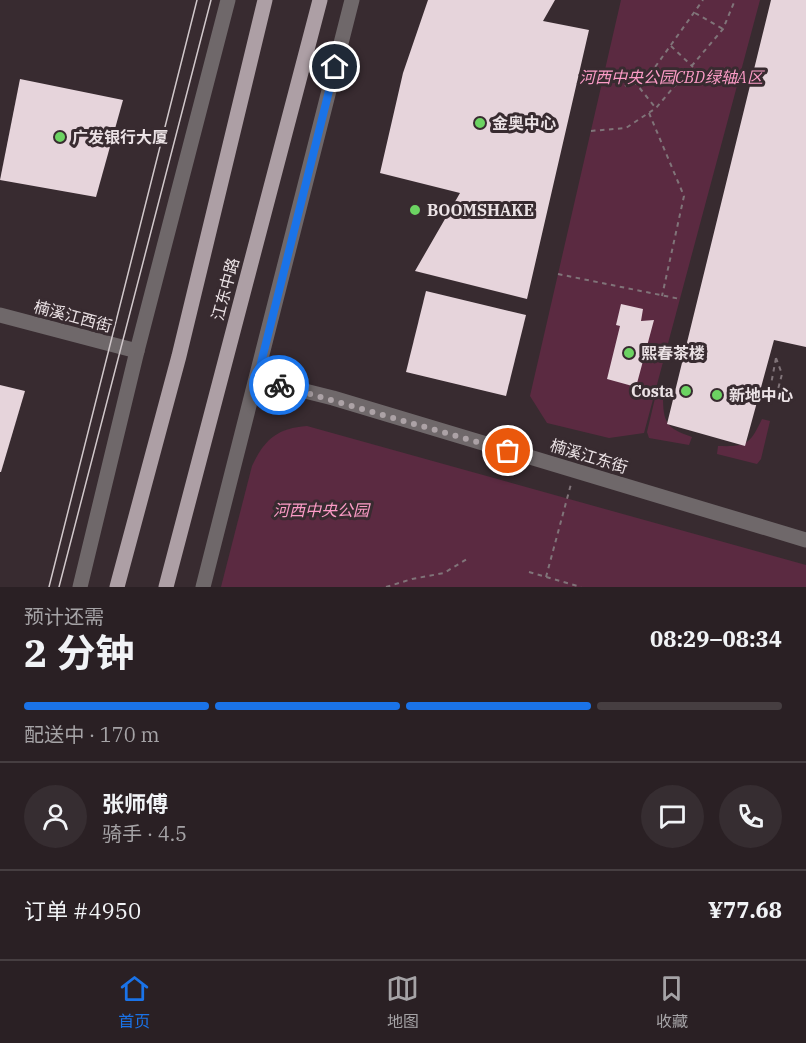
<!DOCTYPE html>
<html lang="zh">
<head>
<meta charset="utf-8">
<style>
	body { margin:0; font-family:"IBM Plex Serif","Noto Sans SC",serif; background:#362d31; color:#f1f3f6; height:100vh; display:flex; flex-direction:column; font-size:22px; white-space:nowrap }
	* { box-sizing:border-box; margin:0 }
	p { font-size:20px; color:#a5a3a6 }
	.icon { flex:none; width:33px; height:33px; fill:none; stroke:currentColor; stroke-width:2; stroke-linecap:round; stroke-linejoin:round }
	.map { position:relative; height:587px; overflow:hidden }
	.panel { display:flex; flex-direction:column; background:#2a2024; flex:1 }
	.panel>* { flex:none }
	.pin { position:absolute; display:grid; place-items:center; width:51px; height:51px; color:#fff; margin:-26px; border:3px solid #fff; border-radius:50%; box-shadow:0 2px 6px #0007 }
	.courier { position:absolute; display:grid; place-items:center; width:60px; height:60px; margin:-30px; border:4px solid #1a73e8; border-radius:50%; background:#fff; color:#222; box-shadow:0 2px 8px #0007 }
	.overview em { font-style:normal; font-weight:700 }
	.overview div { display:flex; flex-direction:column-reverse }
	.overview { display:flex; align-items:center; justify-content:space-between; height:102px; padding:0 24px }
	h1 { font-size:39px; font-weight:700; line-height:45px }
	.bar { display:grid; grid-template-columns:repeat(4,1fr); gap:9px 6px; align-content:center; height:72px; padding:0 24px }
	.bar i { height:8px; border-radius:4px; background:#463e41 }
	.bar .on { background:#1a73e8 }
	.bar p { grid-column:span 4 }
	.line { display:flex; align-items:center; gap:15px; padding:0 24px; border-top:2px solid #463e41 }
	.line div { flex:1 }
	.round { display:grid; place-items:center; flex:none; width:63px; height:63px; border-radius:32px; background:#362d31 }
	.tabs { display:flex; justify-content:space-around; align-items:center; height:84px; border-top:2px solid #463e41; background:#2a2024; font-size:16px; color:#a5a3a6 }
	.tabs a { display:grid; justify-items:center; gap:3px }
	.tabs .on { color:#1a73e8 }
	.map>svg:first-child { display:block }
	.green { fill:#5b2a41 }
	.building { fill:#e6d4db }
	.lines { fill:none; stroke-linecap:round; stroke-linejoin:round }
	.path { stroke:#807479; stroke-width:2; stroke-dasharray:4.5 4.5; stroke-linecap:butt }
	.minor { stroke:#6f686a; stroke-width:15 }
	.tertiary { stroke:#6f686a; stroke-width:15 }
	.primary { stroke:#ad9fa5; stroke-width:15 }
	.tram { stroke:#d1c8cb; stroke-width:1.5 }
	.done { stroke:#aca2a6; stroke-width:6; stroke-dasharray:0 10.8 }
	.route { stroke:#1a73e8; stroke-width:8 }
	.poi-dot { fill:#6cd362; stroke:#382b30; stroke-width:2 }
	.labels { text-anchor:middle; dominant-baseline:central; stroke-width:6; stroke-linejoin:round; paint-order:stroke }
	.park-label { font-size:16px; font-style:italic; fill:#fb9bc6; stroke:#382b30 }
	.poi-label { font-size:16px; font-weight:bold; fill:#ebe2e5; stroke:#382b30; text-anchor:start }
	.street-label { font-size:16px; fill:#ebe2e5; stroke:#382b30 }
</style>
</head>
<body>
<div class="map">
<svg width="806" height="587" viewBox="0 0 806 587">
	<rect width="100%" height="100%" fill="#382b30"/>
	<!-- green -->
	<g class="green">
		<polygon points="621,0 760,0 644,433 609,438 547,423 530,396"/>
		<path d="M656 394 663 395C663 423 666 428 692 437L689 445 649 438 647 432Z"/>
		<path d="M762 419 770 421 761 459 757 464 717 454 718 446C747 447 750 444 762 419Z"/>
		<path d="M307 426 806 565V587H221L252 466C264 440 277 428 307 426Z"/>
	</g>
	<!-- building -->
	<g class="building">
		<polygon points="428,0 555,0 543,21 589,30 527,299 415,271 460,193 380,173 403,73"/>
		<polygon points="771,0 806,0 806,347 774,340 745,446 667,424"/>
		<polygon points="20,79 123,100 96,197 0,180"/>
		<polygon points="426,291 526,315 506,396 406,372"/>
		<polygon points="621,304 643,309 641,321 654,320 636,387 607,379 620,326 616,325"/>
		<polygon points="0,385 25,391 1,472 0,472"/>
	</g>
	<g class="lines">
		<!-- path -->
		<g class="path">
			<polyline points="695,13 723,29"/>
			<polyline points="671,46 693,67"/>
			<polyline points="634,81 655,107"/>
			<polyline points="625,86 653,70 703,0"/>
			<polyline points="649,113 684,196 662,296"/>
			<polyline points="591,131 626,128 656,108 723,29 735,0"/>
			<polyline points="558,274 680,299"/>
			<polygon points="776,358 782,374 776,397 769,395"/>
			<polyline points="529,572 581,587"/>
			<polyline points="546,577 571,484"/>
			<polyline points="386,587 412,579 444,573 467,559"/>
		</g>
		<!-- minor -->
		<g class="minor">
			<polyline points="0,315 137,351"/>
			<polyline points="257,379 333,398 806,540"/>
		</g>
		<!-- tertiary -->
		<g class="tertiary">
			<polyline points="80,587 137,351 228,0"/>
			<polyline points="203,587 352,0"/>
		</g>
		<!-- primary -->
		<g class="primary">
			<polyline points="117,587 179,356 265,0"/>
			<polyline points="166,587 320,0"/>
		</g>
		<!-- tram -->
		<g class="tram">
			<polyline points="49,587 197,0"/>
			<polyline points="59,587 211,0"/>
		</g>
	</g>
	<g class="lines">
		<!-- done -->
		<polyline class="done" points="279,385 508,451"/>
		<!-- route -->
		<polyline class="route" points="279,385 257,379 335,67"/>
	</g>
	<!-- markers -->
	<g class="poi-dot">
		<circle cx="480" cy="123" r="6"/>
		<circle cx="60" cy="137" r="6"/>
		<circle cx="415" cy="210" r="6"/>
		<circle cx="629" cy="353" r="6"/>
		<circle cx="686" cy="391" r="6"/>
		<circle cx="717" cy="395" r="6"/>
	</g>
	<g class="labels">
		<!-- park labels -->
		<g class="park-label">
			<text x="671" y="77">河西中央公园CBD绿轴A区</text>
			<text x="321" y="510">河西中央公园</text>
		</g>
		<!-- poi labels -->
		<g class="poi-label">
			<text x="492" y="123">金奥中心</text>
			<text x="72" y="137">广发银行大厦</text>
			<text x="427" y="210">BOOMSHAKE</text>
			<text x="641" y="353">熙春茶楼</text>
			<text x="674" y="391" text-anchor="end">Costa</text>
			<text x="729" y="395">新地中心</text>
		</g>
		<!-- street labels -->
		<g class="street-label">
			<text transform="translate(225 289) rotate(-75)">江东中路</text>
			<text transform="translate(73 316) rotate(15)">楠溪江西街</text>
			<text transform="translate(589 456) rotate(17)">楠溪江东街</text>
		</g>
	</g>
</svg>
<div class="pin" style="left:508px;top:451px;background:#ea580c"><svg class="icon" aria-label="bag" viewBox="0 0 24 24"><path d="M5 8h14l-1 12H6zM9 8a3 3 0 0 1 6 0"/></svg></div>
<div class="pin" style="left:335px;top:67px;background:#1f2937"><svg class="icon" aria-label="home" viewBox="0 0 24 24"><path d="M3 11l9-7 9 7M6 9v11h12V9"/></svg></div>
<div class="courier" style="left:279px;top:385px"><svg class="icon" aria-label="bike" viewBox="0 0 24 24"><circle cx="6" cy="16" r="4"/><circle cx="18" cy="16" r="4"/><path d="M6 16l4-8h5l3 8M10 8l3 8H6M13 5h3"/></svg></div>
</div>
<section class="panel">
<div class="overview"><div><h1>2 分钟</h1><p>预计还需</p></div><em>08:29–08:34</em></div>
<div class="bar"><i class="on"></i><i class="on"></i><i class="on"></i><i></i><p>配送中 · 170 m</p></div>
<div class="line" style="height:108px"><a class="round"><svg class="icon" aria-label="person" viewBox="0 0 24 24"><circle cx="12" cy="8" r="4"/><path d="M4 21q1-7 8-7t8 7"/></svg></a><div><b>张师傅</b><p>骑手 · 4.5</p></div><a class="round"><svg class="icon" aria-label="chat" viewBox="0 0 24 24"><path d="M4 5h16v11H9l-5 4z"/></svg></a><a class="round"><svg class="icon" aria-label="phone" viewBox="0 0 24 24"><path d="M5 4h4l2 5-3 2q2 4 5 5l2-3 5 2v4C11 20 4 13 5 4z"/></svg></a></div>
<div class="line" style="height:78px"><div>订单 #4950</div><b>¥77.68</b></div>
</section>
<nav class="tabs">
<a class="on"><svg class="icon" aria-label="home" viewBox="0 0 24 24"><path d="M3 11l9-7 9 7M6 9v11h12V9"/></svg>首页</a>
<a><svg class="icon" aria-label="map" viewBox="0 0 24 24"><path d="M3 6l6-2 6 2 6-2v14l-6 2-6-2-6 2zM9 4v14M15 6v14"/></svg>地图</a>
<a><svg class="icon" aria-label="saved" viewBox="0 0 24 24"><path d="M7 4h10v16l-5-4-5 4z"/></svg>收藏</a>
</nav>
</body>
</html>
